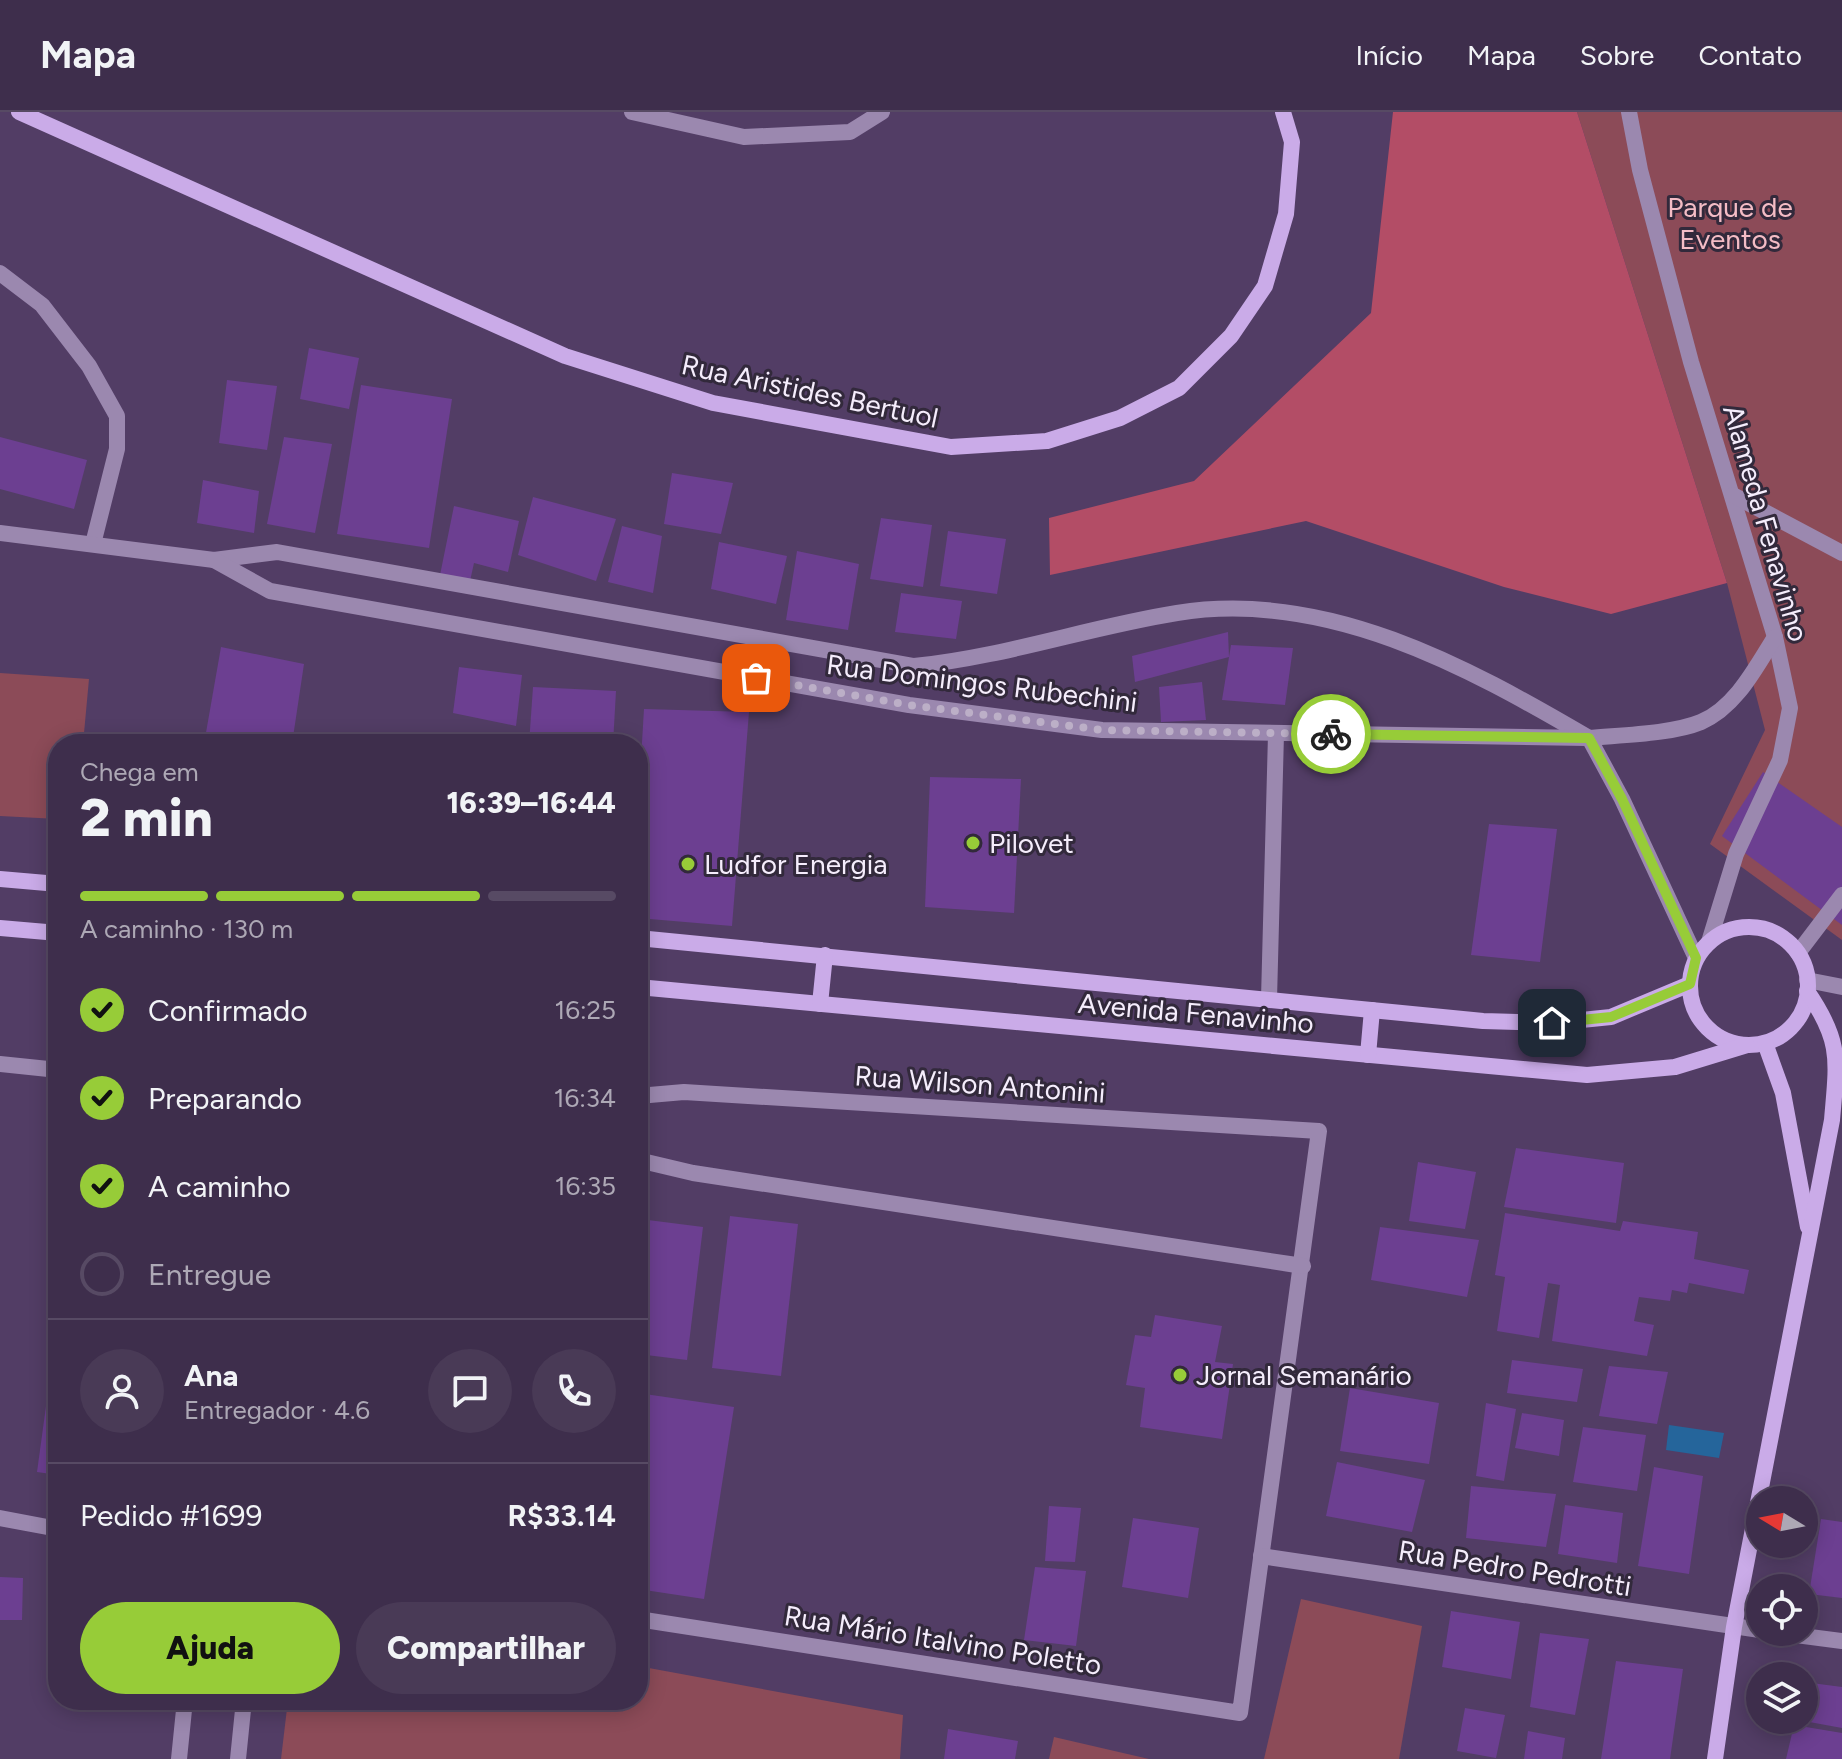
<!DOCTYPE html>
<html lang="pt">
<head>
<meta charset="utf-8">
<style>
	body { margin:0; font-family:Figtree,sans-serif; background:#493a56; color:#f1f3f6; height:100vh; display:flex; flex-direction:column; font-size:30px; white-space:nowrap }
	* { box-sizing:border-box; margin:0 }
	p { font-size:26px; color:#ada8b5 }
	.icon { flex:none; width:44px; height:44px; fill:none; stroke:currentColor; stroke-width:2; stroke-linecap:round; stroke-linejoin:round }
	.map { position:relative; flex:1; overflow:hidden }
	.side { position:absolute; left:48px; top:622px; width:600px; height:976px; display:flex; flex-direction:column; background:#3e2e4c; border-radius:32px; box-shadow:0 4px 20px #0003,0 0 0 2px #574a64 }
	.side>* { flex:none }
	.needle { width:52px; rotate:280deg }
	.buttons { position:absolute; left:1746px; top:1374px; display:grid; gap:16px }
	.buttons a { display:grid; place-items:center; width:72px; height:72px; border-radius:50%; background:#3e2e4c; box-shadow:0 4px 20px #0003,0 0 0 2px #574a64; font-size:40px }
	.pin { position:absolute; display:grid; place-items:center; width:68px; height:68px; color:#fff; margin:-34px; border-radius:16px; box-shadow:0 4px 12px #0006 }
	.courier { position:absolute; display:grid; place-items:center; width:80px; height:80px; margin:-40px; border:6px solid #97cc38; border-radius:50%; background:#fff; color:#222; box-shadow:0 2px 10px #0007 }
	.overview em { font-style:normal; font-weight:800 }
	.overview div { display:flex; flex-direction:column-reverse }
	.overview { display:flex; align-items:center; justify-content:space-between; height:136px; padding:0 32px }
	h1 { font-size:52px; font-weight:800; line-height:60px }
	.bar { display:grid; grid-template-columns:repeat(4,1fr); gap:12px 8px; align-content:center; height:96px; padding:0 32px }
	.bar i { height:10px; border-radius:6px; background:#574a64 }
	.bar .current { background:#97cc38 }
	.bar p { grid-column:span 4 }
	.line { display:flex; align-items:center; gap:20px; padding:0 32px; border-top:2px solid #574a64 }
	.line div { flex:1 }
	.round { display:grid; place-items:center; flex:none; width:84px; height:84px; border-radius:42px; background:#493a56 }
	ol { padding:0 32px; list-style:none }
	li { display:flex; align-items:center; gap:24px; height:88px }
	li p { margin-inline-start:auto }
	li .icon { padding:8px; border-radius:50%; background:#97cc38; color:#111; stroke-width:4 }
	li:last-child { color:#ada8b5 }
	li i { width:44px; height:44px; border:4px solid #574a64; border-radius:50% }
	.primary-button { display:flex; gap:16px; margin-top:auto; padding:16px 32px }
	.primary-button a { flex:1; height:92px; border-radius:48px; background:#97cc38; color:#111; font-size:32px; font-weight:800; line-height:92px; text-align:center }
	.primary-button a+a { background:#493a56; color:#f1f3f6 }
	header { display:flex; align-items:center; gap:48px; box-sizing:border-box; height:112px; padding:0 40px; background:#3e2e4c; border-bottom:2px solid #574a64 }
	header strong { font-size:38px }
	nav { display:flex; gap:44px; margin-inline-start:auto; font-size:28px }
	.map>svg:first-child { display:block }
	.green { fill:#8c4b58 }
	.forest { fill:#b34d66 }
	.water { fill:#25659b }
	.building { fill:#6c3f91 }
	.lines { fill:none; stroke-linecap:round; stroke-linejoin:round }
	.lane { stroke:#9b88af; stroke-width:16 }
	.street { stroke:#9b88af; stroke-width:16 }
	.secondary { stroke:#caabe8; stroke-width:16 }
	.done { stroke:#bcafc7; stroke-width:8; stroke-dasharray:0 14.4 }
	.route { stroke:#97cc38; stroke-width:10 }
	.poi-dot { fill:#97cc38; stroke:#32293b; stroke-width:3 }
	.labels { text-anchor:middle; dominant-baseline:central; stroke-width:6; stroke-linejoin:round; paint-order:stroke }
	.park-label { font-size:28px; fill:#f4bcc5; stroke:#32293b }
	.street-label { font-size:28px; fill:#f5edfc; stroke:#32293b }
	.poi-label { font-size:28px; fill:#f5edfc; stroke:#32293b; text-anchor:start }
</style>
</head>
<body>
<header>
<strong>Mapa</strong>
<nav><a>Início</a><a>Mapa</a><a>Sobre</a><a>Contato</a></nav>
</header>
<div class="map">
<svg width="1842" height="1647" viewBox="0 0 1842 1647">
	<rect width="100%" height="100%" fill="#523d65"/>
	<!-- green -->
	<g class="green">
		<polygon points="1577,0 1842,0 1842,828 1710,732 1765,618 1727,471"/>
		<polygon points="0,561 89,567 83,632 58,632 58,707 0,704"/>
		<polygon points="1301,1487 1422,1514 1399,1647 1264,1647"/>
		<polygon points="638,1554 903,1603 900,1647 281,1647 288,1588 638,1588"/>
		<polygon points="1054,1625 1149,1647 1049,1647"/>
	</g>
	<!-- forest -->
	<polygon class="forest" points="1393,0 1577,0 1727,471 1611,502 1504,475 1306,409 1050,463 1049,406 1194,369 1371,201"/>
	<!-- water -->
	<polygon class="water" points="1669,1313 1724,1321 1719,1346 1666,1338"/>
	<!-- building -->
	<g class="building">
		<polygon points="309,236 359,246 349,297 300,287"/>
		<polygon points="227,268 277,274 267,338 219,331"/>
		<polygon points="361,273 452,287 429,436 337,422"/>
		<polygon points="0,325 87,348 74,397 0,377"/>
		<polygon points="284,325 332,332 315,421 267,412"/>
		<polygon points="672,361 733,371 721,422 664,412"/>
		<polygon points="203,368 259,379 254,421 197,411"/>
		<polygon points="533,385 616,407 596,469 518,443"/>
		<polygon points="454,394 519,409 508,460 474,451 470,469 440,463"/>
		<polygon points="881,406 932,413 923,475 870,467"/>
		<polygon points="622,414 662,424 653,481 608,470"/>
		<polygon points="948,419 1006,427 997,482 940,474"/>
		<polygon points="719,430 787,444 776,492 711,477"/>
		<polygon points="797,439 859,452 848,518 786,508"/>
		<polygon points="901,481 962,489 956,527 895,520"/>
		<polygon points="1228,520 1229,545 1135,570 1132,544"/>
		<polygon points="1231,533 1293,536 1285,593 1222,588"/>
		<polygon points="221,535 304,552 292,632 204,632"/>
		<polygon points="459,555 522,563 516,614 453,601"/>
		<polygon points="1202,570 1206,608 1161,610 1159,575"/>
		<polygon points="533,575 616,579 613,632 529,632"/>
		<polygon points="644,597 749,600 732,814 638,806 638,697"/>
		<polygon points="1763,660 1842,715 1842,813 1722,724"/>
		<polygon points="930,665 1021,667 1014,801 925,795"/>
		<polygon points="1489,712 1557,717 1540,850 1471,843"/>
		<polygon points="1516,1036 1624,1051 1616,1111 1504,1095"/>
		<polygon points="1418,1050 1476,1060 1465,1117 1409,1109"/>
		<polygon points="1505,1101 1620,1119 1623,1109 1698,1120 1694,1147 1749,1158 1744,1182 1689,1171 1687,1181 1672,1178 1670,1189 1639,1185 1634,1209 1654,1213 1647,1244 1552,1229 1560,1173 1548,1171 1539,1226 1497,1219 1505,1165 1495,1163"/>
		<polygon points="730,1104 798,1112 781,1264 712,1256"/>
		<polygon points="640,1107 703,1115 687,1248 638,1242"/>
		<polygon points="1380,1115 1479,1128 1467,1185 1371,1168"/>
		<polygon points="1155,1203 1222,1214 1215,1250 1233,1252 1222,1327 1140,1315 1145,1276 1126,1273 1135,1223 1151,1225"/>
		<polygon points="56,1221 58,1221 58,1363 37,1360"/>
		<polygon points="1512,1248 1583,1257 1577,1290 1507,1281"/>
		<polygon points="1609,1254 1668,1260 1657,1312 1599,1304"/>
		<polygon points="1350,1276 1439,1291 1429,1352 1340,1339"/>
		<polygon points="638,1281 734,1295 704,1487 638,1477"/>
		<polygon points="1486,1291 1516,1297 1504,1369 1476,1364"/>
		<polygon points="1522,1301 1564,1308 1559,1344 1515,1336"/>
		<polygon points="1583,1315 1646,1323 1637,1379 1573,1370"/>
		<polygon points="1337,1350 1425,1368 1412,1420 1326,1404"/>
		<polygon points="1654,1355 1703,1364 1689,1462 1638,1454"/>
		<polygon points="1471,1374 1556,1382 1546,1435 1466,1426"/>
		<polygon points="1565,1393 1623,1401 1617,1451 1558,1442"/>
		<polygon points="1049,1394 1081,1396 1075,1450 1045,1449"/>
		<polygon points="1133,1406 1199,1416 1188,1486 1122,1475"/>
		<polygon points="1821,1407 1842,1410 1842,1486 1809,1482"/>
		<polygon points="1035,1455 1086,1459 1076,1534 1024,1528"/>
		<polygon points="0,1465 23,1466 22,1508 0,1508"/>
		<polygon points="1451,1499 1520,1510 1511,1567 1442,1555"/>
		<polygon points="1540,1521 1589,1527 1575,1603 1530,1595"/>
		<polygon points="1616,1549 1683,1557 1670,1647 1601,1647"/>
		<polygon points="1804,1570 1842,1575 1842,1616 1804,1609"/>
		<polygon points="1465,1596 1505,1603 1496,1646 1457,1639"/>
		<polygon points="1794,1613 1842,1621 1842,1647 1786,1647"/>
		<polygon points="948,1617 1018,1629 1015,1647 944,1647"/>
		<polygon points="1528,1619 1565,1626 1562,1647 1524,1647"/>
	</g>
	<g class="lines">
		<!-- lane -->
		<g class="lane">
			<polyline points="1629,0 1640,58 1691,250 1775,525 1790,596 1780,648 1736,742 1709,830"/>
			<polyline points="0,161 42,193 89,254 117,304 117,337 93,432"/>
			<polyline points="1733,383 1842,441"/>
			<path d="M1589 626C1621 623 1672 622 1701 610 1736 595 1756 555 1775 525"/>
			<polyline points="1798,841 1842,783"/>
		</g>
		<!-- street -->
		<g class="street">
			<polyline points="632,0 744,25 850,20 882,0"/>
			<path d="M0 421 214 448 277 440 914 554C1004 545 1089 515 1177 501 1326 477 1466 554 1589 626"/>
			<polyline points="214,448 270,479 909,593 1102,618 1587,626"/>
			<polyline points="1589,626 1622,687 1696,846"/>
			<polyline points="1807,868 1842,875"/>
			<polyline points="1269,887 1276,622"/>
			<polyline points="0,952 58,958"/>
			<polyline points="638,984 684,980 1319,1019 1240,1601 638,1507"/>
			<polyline points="638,1048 693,1061 1303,1154"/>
			<polyline points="0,1406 58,1417"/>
			<polyline points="1261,1444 1760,1518"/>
			<polyline points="1772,1520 1842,1529"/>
			<polyline points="179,1647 185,1588"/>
			<polyline points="238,1647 244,1588"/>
		</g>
		<!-- secondary -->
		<g class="secondary">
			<polyline points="19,0 565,244 713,291 951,335 1047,329 1120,306 1179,276 1231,224 1265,174 1286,102 1292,30 1283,0"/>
			<polyline points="0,767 58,772"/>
			<circle cx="1749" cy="874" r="59"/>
			<polyline points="0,816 58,821"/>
			<polyline points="638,826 1483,909 1552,911 1611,905 1690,872"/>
			<polyline points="638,875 1587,963 1675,955 1747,933"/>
			<polyline points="820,892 825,843"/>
			<polyline points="1765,931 1783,981 1808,1115"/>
			<polyline points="1368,943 1372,898"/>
			<path d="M1715 1647 1734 1515 1832 1008C1837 948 1842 930 1807 879"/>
		</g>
	</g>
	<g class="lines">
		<!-- done -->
		<polyline class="done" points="756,566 909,593 1102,618 1331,622"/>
		<!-- route -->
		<polyline class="route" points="1331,622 1589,626 1622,687 1696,846 1690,872 1611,905 1552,911"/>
	</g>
	<!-- markers -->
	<g class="poi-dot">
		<circle cx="973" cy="731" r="8"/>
		<circle cx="688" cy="752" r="8"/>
		<circle cx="1180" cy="1263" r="8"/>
	</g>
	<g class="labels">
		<!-- park labels -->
		<g class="park-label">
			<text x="1730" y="95">Parque de<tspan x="1730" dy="32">Eventos</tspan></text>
		</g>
		<!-- street labels -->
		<g class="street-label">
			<text transform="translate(810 279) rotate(12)">Rua Aristides Bertuol</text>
			<text transform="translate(1766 411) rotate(74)">Alameda Fenavinho</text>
			<text transform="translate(982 571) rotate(7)">Rua Domingos Rubechini</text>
			<text transform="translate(1196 901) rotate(5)">Avenida Fenavinho</text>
			<text transform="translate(980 972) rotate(4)">Rua Wilson Antonini</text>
			<text transform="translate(1515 1456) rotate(9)">Rua Pedro Pedrotti</text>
			<text transform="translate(943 1528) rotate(9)">Rua Mário Italvino Poletto</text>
		</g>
		<!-- poi labels -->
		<g class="poi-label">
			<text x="989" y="731">Pilovet</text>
			<text x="704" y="752">Ludfor Energia</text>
			<text x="1196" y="1263">Jornal Semanário</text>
		</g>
	</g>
</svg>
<div class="buttons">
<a><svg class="needle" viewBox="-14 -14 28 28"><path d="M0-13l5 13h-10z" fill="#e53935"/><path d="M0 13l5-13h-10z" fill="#ada8b5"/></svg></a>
<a><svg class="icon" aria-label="locate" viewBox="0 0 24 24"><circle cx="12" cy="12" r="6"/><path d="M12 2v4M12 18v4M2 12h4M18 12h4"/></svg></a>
<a><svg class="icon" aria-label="layers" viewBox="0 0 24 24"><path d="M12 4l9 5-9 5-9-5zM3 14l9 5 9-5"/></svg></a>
</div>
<div class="pin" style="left:756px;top:566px;background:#ea580c"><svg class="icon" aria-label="bag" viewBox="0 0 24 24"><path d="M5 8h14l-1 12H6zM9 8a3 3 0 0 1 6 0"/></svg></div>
<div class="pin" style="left:1552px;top:911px;background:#1f2937"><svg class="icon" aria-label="home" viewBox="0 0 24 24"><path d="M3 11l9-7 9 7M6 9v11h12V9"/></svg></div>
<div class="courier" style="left:1331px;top:622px"><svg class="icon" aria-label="bike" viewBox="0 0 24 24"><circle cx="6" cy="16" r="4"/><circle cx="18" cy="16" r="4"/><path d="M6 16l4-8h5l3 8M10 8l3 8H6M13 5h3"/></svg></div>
<section class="side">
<div class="overview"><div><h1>2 min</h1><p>Chega em</p></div><em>16:39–16:44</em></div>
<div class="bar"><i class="current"></i><i class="current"></i><i class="current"></i><i></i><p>A caminho · 130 m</p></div>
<ol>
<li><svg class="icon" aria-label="check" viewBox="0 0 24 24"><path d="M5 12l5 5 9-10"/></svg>Confirmado<p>16:25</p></li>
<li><svg class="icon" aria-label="check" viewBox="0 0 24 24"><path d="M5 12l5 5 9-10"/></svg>Preparando<p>16:34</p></li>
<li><svg class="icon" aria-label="check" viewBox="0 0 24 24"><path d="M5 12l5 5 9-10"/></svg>A caminho<p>16:35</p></li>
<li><i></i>Entregue</li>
</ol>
<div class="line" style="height:144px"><a class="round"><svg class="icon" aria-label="person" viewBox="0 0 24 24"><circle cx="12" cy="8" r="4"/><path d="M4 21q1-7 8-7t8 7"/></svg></a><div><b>Ana</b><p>Entregador · 4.6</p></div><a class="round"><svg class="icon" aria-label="chat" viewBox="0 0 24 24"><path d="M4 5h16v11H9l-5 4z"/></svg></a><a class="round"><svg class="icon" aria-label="phone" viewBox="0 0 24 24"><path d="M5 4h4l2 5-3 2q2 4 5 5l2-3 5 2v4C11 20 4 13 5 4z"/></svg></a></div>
<div class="line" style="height:104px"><div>Pedido #1699</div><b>R$33.14</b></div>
<div class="primary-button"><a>Ajuda</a><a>Compartilhar</a></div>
</section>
</div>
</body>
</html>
